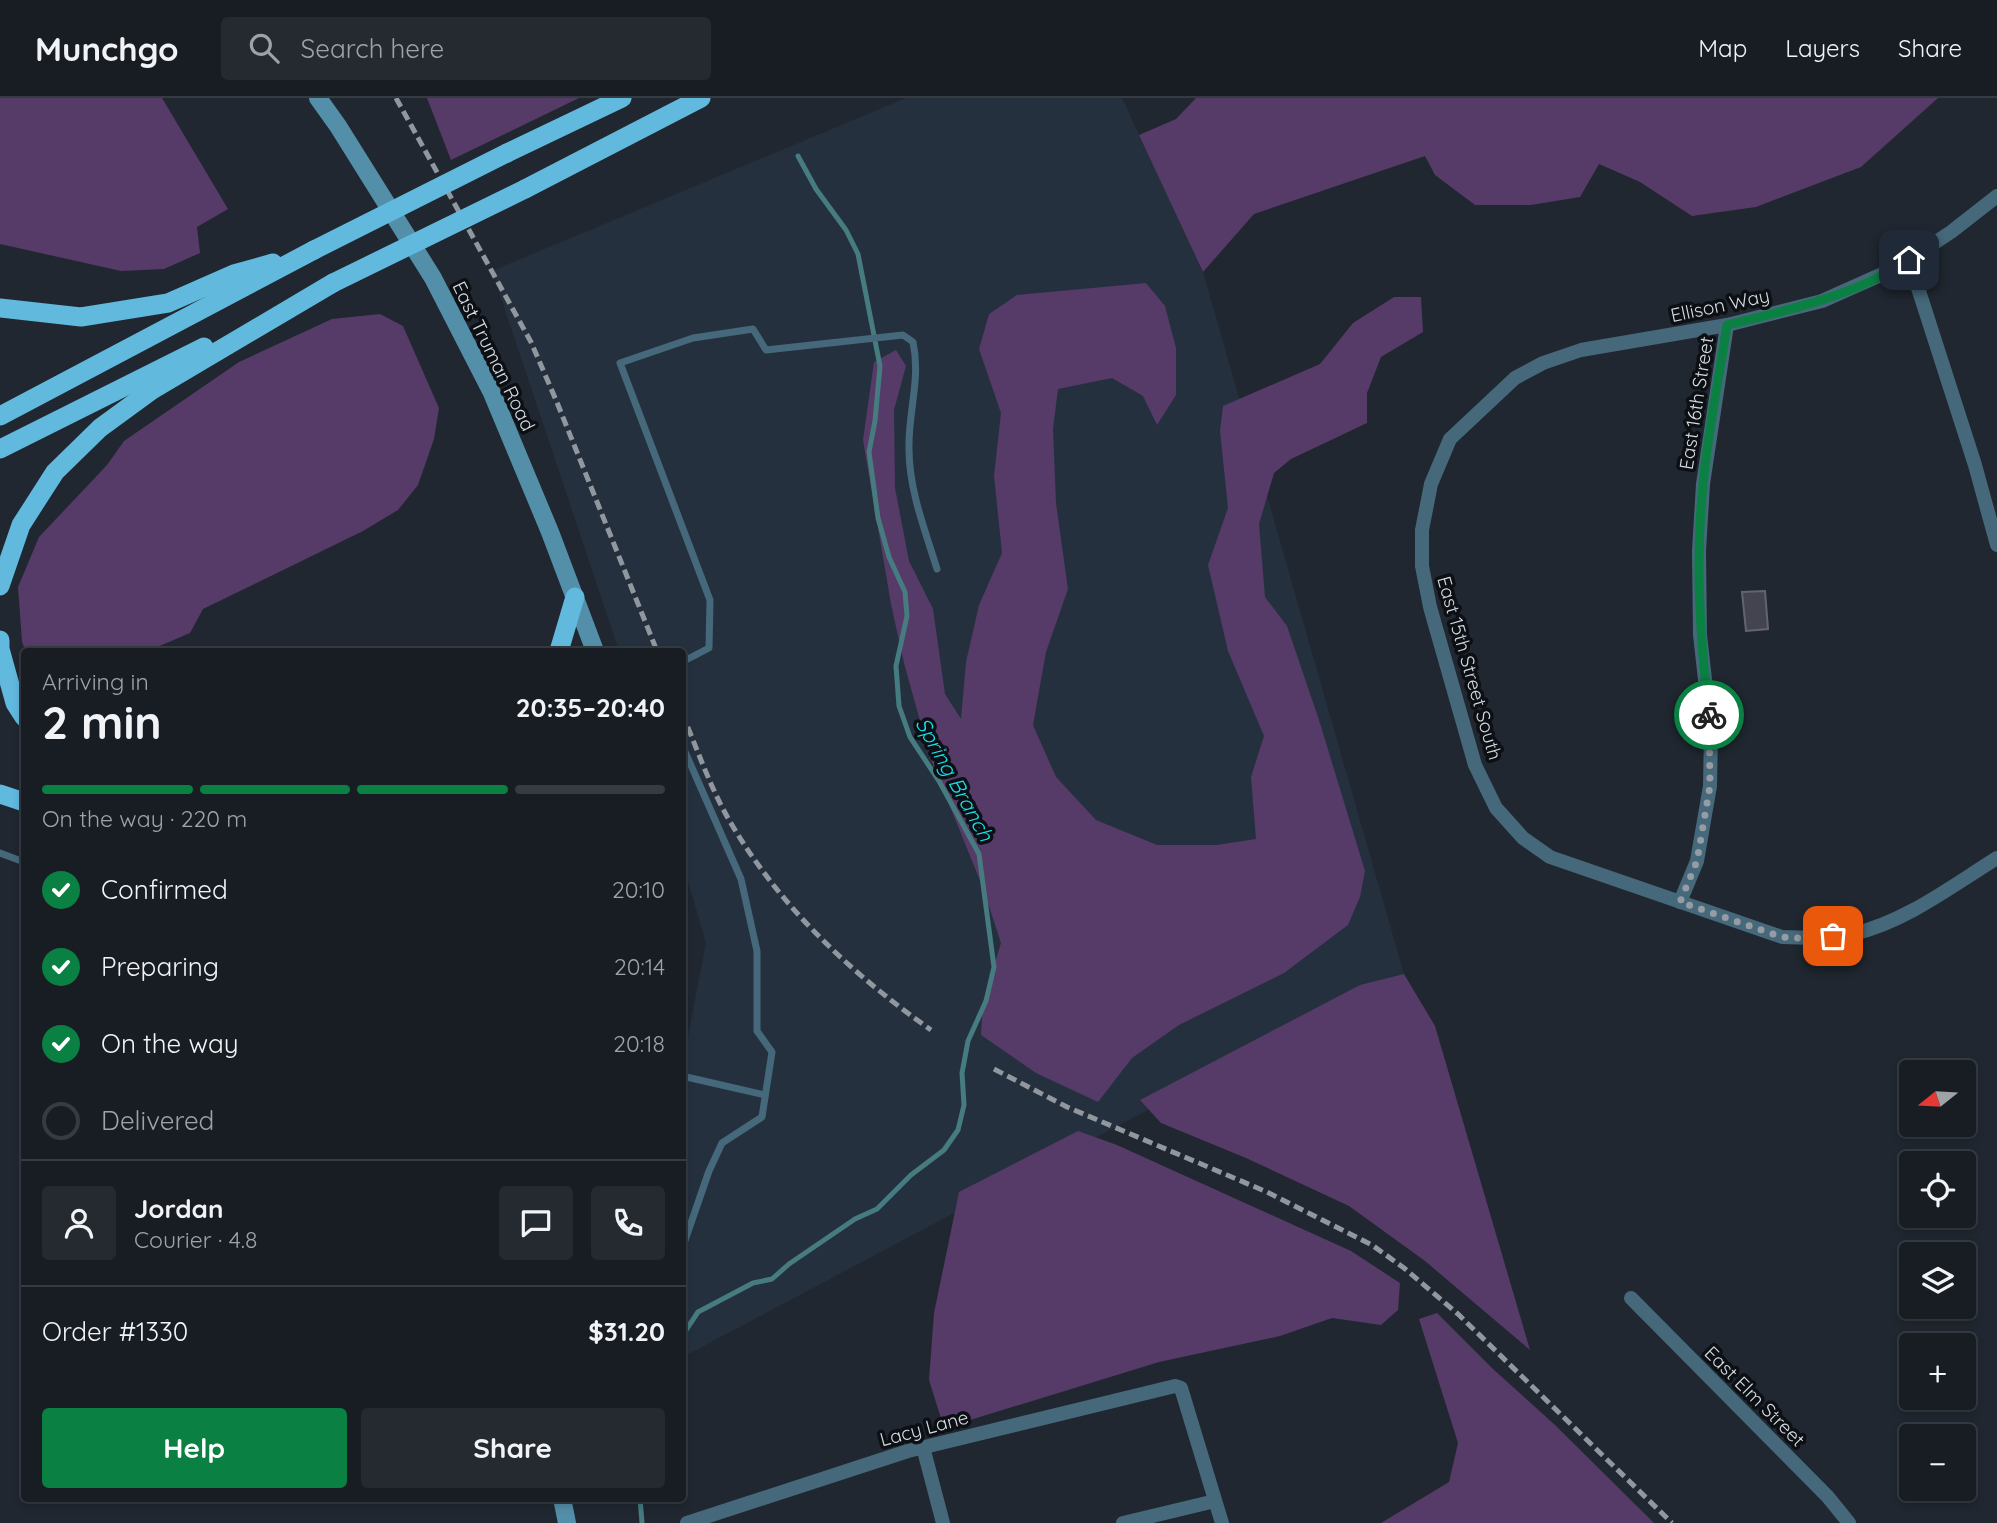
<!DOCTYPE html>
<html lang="en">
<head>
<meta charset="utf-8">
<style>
	body { margin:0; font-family:Quicksand,sans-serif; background:#252a31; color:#f1f3f6; height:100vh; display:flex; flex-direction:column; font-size:26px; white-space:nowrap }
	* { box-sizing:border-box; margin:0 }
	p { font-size:23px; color:#9fa2a6 }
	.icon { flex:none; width:38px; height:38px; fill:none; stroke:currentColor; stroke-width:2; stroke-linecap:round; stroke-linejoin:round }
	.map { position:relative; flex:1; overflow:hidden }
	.panel { position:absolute; left:21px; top:550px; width:665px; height:854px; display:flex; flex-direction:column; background:#181d24; border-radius:7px; box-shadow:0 4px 10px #0003,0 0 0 2px #363b41 }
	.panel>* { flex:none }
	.needle { width:46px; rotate:252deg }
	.fabs { position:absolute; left:1899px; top:962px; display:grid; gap:14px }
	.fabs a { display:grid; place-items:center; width:77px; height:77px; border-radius:7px; background:#181d24; box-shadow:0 4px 10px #0003,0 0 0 2px #363b41; font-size:35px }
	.pin { position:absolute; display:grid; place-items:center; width:60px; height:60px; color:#fff; margin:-30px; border-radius:14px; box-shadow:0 4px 10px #0006 }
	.courier { position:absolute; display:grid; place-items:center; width:70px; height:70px; margin:-35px; border:5px solid #0b8043; border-radius:50%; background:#fff; color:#222; box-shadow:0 2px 9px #0007 }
	.overview em { font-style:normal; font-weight:800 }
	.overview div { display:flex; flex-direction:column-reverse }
	.overview { display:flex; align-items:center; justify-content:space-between; height:119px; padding:0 21px }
	h1 { font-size:46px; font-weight:800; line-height:52px }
	.bar { display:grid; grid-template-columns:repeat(4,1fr); gap:10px 7px; align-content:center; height:84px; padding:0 21px }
	.bar i { height:9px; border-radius:5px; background:#363b41 }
	.bar .current { background:#0b8043 }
	.bar p { grid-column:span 4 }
	.line { display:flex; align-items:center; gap:18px; padding:0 21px; border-top:2px solid #363b41 }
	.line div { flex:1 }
	.round { display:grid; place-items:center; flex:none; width:74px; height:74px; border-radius:7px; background:#252a31 }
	ol { padding:0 21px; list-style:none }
	li { display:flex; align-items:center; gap:21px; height:77px }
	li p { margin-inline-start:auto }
	li .icon { padding:7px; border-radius:50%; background:#0b8043; color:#fff; stroke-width:4 }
	li:last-child { color:#9fa2a6 }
	li i { width:38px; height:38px; border:4px solid #363b41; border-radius:50% }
	.cta { display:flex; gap:14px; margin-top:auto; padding:14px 21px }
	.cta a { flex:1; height:80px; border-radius:7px; background:#0b8043; color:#fff; font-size:28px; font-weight:800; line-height:80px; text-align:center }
	.cta a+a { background:#252a31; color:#f1f3f6 }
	header { display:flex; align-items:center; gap:42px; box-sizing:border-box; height:98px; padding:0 35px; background:#181d24; border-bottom:2px solid #363b41 }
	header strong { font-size:33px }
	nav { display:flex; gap:38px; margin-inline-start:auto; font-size:24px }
	.search { width:490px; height:63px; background:#252a31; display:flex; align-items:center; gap:18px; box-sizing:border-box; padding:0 24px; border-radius:7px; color:#9fa2a6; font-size:26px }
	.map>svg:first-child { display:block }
	.built { fill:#25303e }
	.green { fill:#563a67 }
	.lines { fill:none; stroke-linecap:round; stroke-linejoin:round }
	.stream { stroke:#467b80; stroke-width:5 }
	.building { fill:#444451; stroke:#636471; stroke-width:2 }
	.service { stroke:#45697a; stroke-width:7 }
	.minor { stroke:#45697a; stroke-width:14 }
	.secondary { stroke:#538fa9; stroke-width:18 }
	.trunk { stroke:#61b9de; stroke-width:19 }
	.rail { stroke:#91979e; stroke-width:5; stroke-dasharray:10 5; stroke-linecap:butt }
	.trunk-bridge { stroke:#61b9de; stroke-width:19 }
	.done { stroke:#969ca3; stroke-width:7; stroke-dasharray:0 12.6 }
	.route { stroke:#0b8043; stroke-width:9 }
	.labels { text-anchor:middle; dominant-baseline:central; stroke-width:7; stroke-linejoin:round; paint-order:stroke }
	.street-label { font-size:19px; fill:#d6dbe1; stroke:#0c1014 }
	.water-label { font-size:21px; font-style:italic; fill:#16e0ea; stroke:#0c1014 }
</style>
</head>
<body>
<header>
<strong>Munchgo</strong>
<div class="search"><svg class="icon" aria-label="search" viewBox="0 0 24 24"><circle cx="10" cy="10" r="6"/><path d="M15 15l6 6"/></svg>Search here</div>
<nav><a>Map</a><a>Layers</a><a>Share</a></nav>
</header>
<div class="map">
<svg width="1997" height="1425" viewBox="0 0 1997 1425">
	<rect width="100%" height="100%" fill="#202730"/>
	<!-- built -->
	<polygon class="built" points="906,0 1122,0 1203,174 1404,876 683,1259 683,964 706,845 683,766 682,553 619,553 492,173"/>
	<!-- green -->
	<g class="green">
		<polygon points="0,0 162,0 228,111 197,129 200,155 164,171 121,173 0,146"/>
		<polygon points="427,0 579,0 451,62"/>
		<polygon points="1196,0 1938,0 1861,69 1756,109 1692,118 1640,84 1599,66 1580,99 1531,107 1475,107 1435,77 1425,58 1254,116 1203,174 1139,37 1176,21"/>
		<polygon points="1146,185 1165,208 1176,250 1176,297 1157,327 1143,298 1112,280 1058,291 1053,331 1056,405 1068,491 1046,554 1033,627 1056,679 1096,722 1157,747 1217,747 1256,741 1251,679 1264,638 1228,553 1208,467 1228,410 1220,333 1223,308 1320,266 1353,225 1394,199 1421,199 1423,234 1381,259 1367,295 1367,325 1291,361 1274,375 1259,426 1265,499 1287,528 1319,622 1365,773 1360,799 1348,827 1284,875 1179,927 1132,960 1098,1004 1036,975 981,937 983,904 1001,845 983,790 930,659 904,565 891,506 863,342 874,264 896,252 906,268 894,312 895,390 909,463 933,511 945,596 961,621 966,564 979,507 1002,455 994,378 1001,315 979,251 989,216 1017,197"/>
		<polygon points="380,216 403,228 439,310 434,341 418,387 398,412 363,433 203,511 190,535 148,553 25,553 22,543 18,489 39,439 107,367 124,343 239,264 332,221"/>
		<polygon points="1404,876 1435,928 1530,1252 1425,1163 1349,1108 1246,1060 1161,1025 1140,1002 1360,887"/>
		<polygon points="1078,1033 1117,1047 1351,1153 1400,1185 1398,1212 1381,1227 1332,1220 1280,1238 1159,1264 944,1330 929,1282 934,1215 959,1094"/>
		<polygon points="1437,1215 1493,1271 1555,1327 1654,1425 1381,1425 1449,1384 1458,1345 1419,1221"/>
	</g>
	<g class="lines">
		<!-- stream -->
		<g class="stream">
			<polyline points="682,1238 698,1214 753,1185 772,1181 789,1166 855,1121 877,1111 911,1077 944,1052 958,1032 964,1007 962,975 968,943 986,903 994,869 979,756 939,683 910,639 899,608 896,568 907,518 905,494 889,459 878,420 869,354 875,323 880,268 858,156 846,132 816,91 798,58"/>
			<polyline points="640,1400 642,1425"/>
		</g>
	</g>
	<!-- building -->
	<polygon class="building" points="1765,493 1768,531 1746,533 1742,494"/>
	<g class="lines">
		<!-- service -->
		<g class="service">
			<path d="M682 564 709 550 710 502 620 265 693 240 753 231 766 252 903 237 913 244C921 281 908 314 909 351 909 392 925 432 937 471"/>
			<polyline points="682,647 741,781 757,853 757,933 772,954 762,1019 722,1045 709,1073 682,1151"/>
			<polyline points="0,755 24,764"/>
			<polyline points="682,978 765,997"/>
		</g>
		<!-- minor -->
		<g class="minor">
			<path d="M1997 98 1951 134 1896 170 1822 203 1727 227 1581 252 1543 265 1515 280 1450 341 1431 386 1422 432V468L1430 509 1475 667 1496 710 1523 740 1550 759 1782 839C1805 840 1830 841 1853 836 1905 824 1952 788 1997 760"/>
			<polyline points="1909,162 1975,367 1997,447"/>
			<polyline points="1680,804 1697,763 1710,688 1711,635 1700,537 1699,453 1703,386 1727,227"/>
			<polyline points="1631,1200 1828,1399 1849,1425"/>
			<polyline points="923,1349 943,1425"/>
			<polyline points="687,1425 908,1353 1175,1288 1181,1290 1222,1425"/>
			<polyline points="1123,1425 1215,1403"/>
		</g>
		<!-- secondary -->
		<g class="secondary">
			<polyline points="318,0 338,28 433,180 492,295 550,434 595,553"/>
			<polyline points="562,1400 567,1425"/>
		</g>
		<!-- trunk -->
		<g class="trunk">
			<polyline points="507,55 622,0"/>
			<polyline points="525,91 701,0"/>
			<polyline points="0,210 81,219 168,205 234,176 273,165"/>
			<polyline points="0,318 314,152"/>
			<polyline points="0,351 204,249"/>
			<polyline points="0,488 21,427 55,374 100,330 152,292 333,185"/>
			<polyline points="0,542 0,551 15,605 24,619"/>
			<polyline points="559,553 575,499"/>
			<polyline points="0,696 24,704"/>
		</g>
		<!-- rail -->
		<g class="rail">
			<polyline points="396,0 531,244 556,302 657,553"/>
			<path d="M682 615C698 653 711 692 732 727 782 811 852 876 931 932"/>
			<polyline points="994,971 1067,1009 1267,1094 1372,1147 1404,1170 1458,1216 1672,1425"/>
		</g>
		<!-- trunk-bridge -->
		<g class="trunk-bridge">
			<polyline points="314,152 507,55"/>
			<polyline points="333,185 525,91"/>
		</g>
	</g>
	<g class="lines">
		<!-- done -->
		<polyline class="done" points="1709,617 1710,688 1697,763 1680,804 1782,839 1812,841 1833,838"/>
		<!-- route -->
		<path class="route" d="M1709 617C1700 540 1695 464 1703 387 1708 333 1719 280 1727 227 1789 212 1854 198 1909 162"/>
	</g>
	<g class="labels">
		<!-- street labels -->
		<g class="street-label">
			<text transform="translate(1720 207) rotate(-12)">Ellison Way</text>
			<text transform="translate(494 258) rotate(64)">East Truman Road</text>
			<text transform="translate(1696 305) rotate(-81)">East 16th Street</text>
			<text transform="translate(1470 570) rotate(74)">East 15th Street South</text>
			<text transform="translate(1755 1298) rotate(45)">East Elm Street</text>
			<text transform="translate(924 1330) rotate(-15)">Lacy Lane</text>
		</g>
		<!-- water labels -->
		<g class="water-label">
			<text transform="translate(955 681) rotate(61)">Spring Branch</text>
		</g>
	</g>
</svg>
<div class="fabs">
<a><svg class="needle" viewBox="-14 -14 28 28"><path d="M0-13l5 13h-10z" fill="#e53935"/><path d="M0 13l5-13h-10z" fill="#9fa2a6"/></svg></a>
<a><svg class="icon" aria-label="locate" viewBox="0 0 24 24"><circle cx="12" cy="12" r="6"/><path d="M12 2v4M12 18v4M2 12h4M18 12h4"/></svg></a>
<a><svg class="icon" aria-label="layers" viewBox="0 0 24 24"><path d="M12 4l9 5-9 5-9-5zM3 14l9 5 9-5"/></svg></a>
<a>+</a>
<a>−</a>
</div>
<div class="pin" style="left:1833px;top:838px;background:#ea580c"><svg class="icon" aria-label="bag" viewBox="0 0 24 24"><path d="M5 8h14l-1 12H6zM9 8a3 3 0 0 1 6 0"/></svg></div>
<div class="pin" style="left:1909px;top:162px;background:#1f2937"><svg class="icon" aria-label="home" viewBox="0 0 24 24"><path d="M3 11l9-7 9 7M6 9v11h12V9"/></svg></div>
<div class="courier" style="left:1709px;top:617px"><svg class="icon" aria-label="bike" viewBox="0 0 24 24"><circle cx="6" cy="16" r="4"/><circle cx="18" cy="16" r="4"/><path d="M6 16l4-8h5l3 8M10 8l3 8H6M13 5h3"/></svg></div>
<section class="panel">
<div class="overview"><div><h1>2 min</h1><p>Arriving in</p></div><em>20:35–20:40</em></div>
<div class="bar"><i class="current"></i><i class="current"></i><i class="current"></i><i></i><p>On the way · 220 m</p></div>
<ol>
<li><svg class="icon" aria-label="check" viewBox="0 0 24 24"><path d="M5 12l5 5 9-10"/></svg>Confirmed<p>20:10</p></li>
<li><svg class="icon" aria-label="check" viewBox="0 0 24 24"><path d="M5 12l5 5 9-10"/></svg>Preparing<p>20:14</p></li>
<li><svg class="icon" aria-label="check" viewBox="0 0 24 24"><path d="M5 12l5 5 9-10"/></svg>On the way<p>20:18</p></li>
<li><i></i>Delivered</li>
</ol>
<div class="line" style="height:126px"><a class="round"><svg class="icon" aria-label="person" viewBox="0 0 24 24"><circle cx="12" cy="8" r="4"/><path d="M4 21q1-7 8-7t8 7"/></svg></a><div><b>Jordan</b><p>Courier · 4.8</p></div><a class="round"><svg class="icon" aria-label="chat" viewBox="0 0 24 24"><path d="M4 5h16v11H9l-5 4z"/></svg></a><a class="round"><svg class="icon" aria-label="phone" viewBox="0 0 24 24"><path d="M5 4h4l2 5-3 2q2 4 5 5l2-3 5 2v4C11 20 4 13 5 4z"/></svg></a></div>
<div class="line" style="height:91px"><div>Order #1330</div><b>$31.20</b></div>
<div class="cta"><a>Help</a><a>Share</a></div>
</section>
</div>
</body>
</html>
